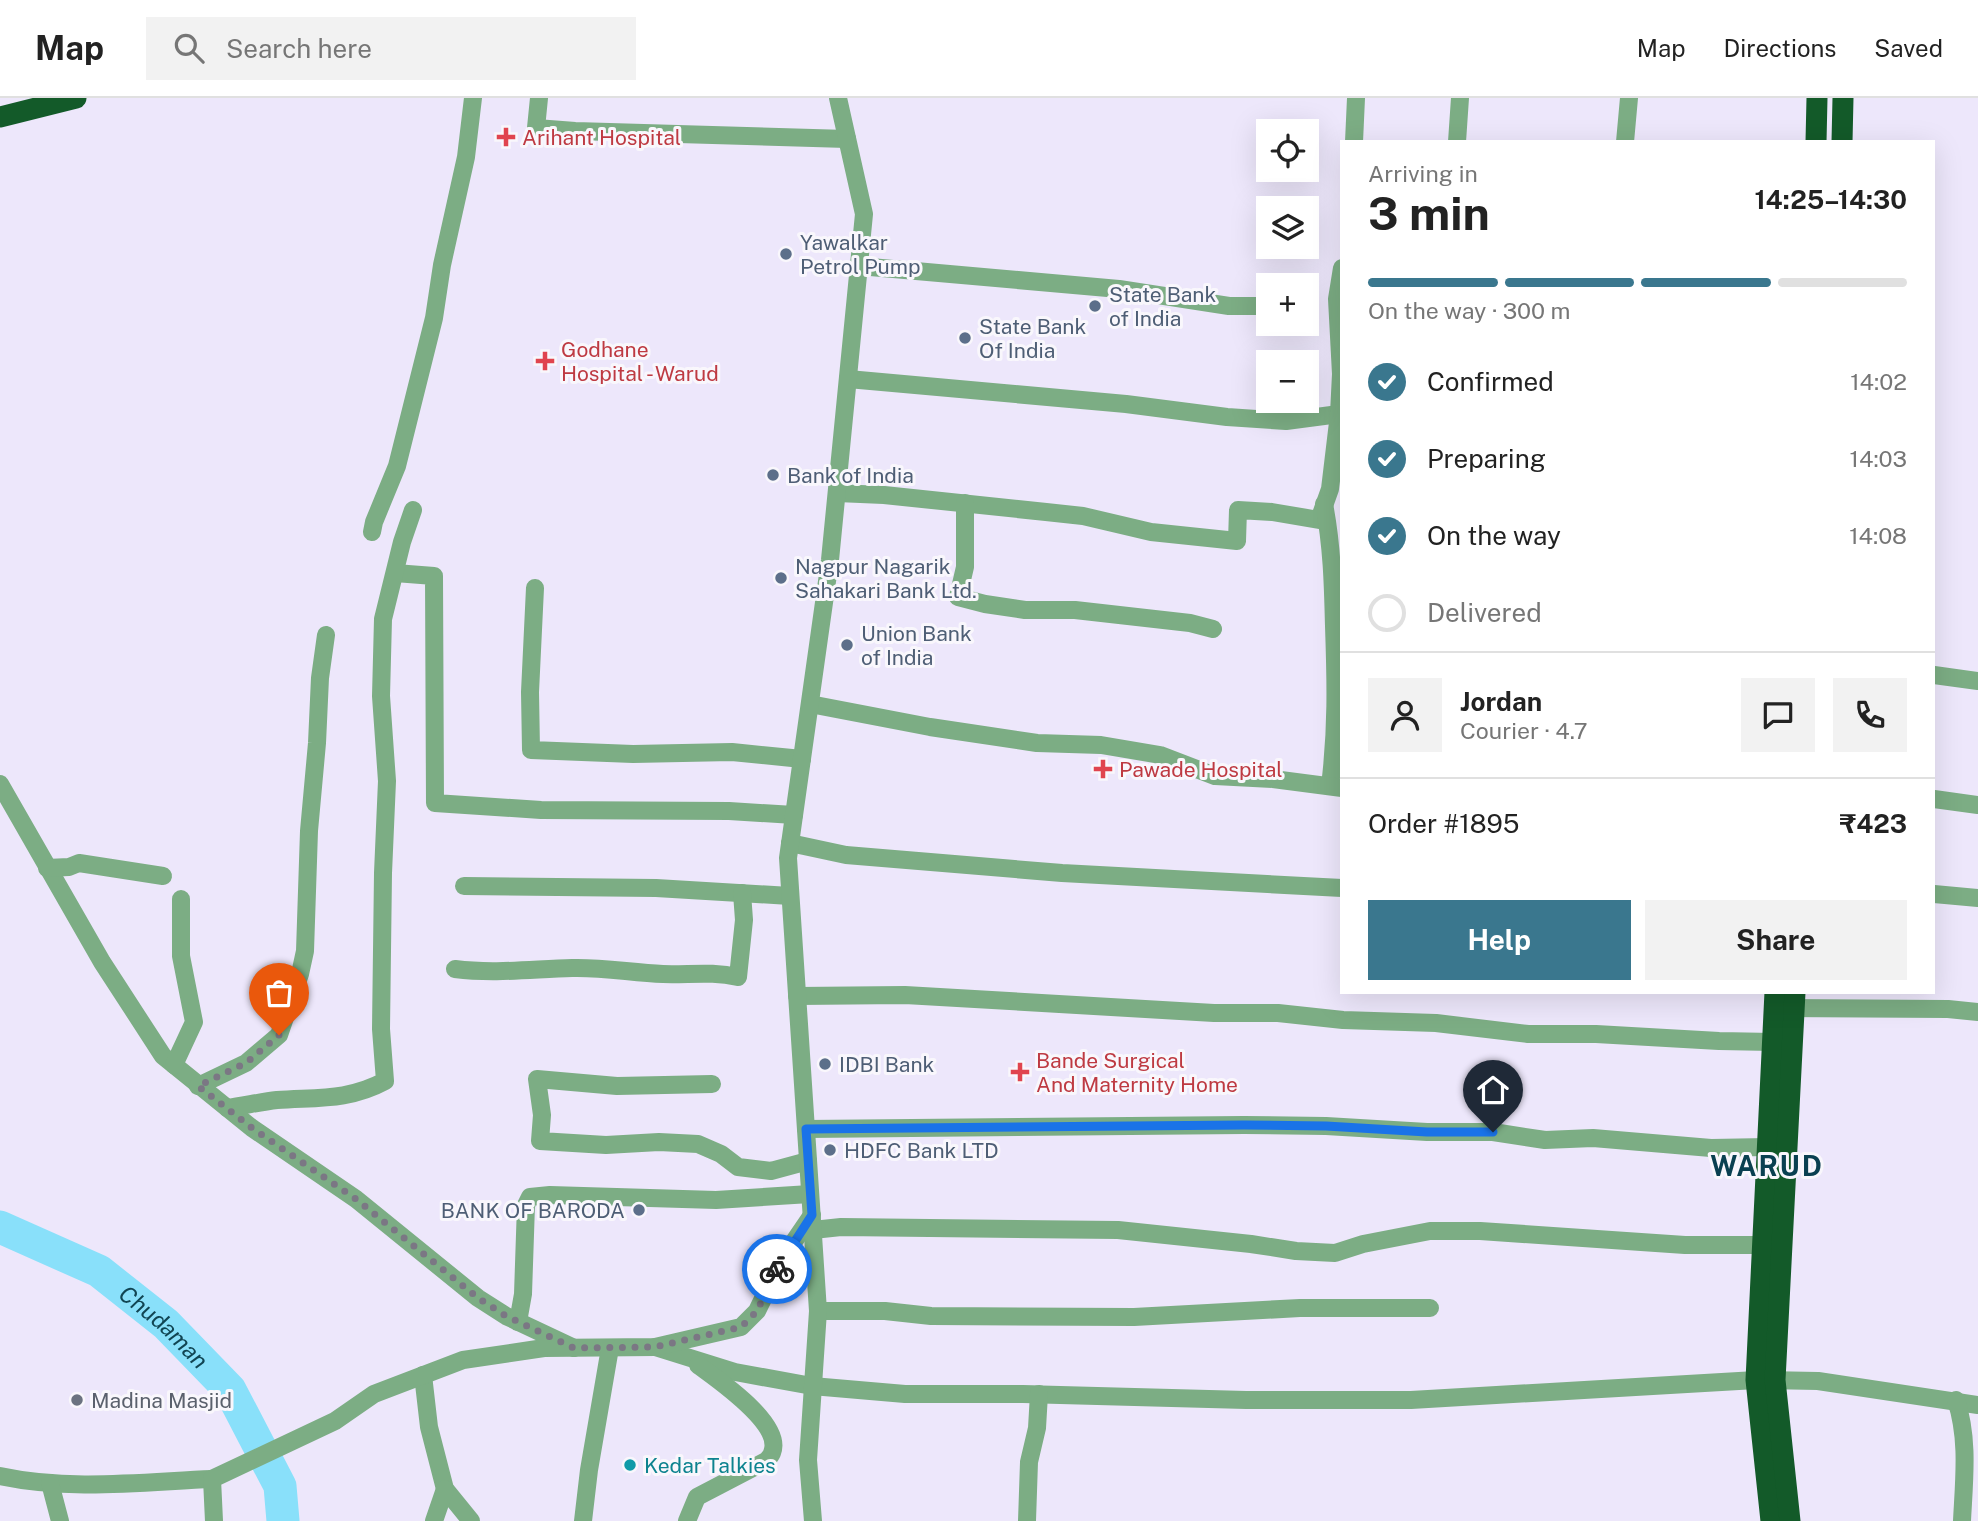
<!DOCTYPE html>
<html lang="en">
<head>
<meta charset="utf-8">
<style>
	body { margin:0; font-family:"Public Sans",sans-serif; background:#f2f2f2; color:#222; height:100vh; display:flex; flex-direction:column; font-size:26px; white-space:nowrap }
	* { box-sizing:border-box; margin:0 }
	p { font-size:23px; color:#767676 }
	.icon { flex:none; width:38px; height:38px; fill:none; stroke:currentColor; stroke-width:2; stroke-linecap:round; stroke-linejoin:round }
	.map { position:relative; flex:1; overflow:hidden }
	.drawer { position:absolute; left:1340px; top:42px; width:595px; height:854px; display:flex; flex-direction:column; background:#fff; border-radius:0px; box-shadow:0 7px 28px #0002 }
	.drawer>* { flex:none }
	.tools { position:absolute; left:1256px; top:21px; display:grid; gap:14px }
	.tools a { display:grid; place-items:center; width:63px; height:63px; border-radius:0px; background:#fff; box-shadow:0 7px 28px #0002; font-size:35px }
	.pin { position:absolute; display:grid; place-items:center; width:60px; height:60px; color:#fff; margin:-72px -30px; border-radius:50% 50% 50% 0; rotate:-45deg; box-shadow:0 0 7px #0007 }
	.pin .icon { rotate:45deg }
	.courier { position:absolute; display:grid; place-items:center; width:70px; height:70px; margin:-35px; border:5px solid #1a73e8; border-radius:50%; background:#fff; color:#222; box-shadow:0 2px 9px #0007 }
	.headline em { font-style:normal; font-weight:700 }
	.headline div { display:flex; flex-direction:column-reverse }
	.headline { display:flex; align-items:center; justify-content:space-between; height:119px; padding:0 28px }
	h1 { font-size:46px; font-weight:700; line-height:52px }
	.bar { display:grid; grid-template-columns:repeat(4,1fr); gap:10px 7px; align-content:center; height:84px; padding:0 28px }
	.bar i { height:9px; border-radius:5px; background:#e0e0e0 }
	.bar .active { background:#3a778e }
	.bar p { grid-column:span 4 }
	.line { display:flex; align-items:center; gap:18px; padding:0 28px; border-top:2px solid #e0e0e0 }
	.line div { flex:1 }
	.round { display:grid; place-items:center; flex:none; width:74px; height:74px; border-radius:0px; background:#f2f2f2 }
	ol { padding:0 28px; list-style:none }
	li { display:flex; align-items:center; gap:21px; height:77px }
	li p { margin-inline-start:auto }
	li .icon { padding:7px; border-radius:50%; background:#3a778e; color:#fff; stroke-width:4 }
	li:last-child { color:#767676 }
	li i { width:38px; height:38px; border:4px solid #e0e0e0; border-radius:50% }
	.primary-button { display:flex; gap:14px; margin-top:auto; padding:14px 28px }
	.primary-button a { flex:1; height:80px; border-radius:0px; background:#3a778e; color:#fff; font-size:28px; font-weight:700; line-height:80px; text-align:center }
	.primary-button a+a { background:#f2f2f2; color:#222 }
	header { display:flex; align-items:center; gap:42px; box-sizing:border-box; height:98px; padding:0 35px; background:#fff; border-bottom:2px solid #e0e0e0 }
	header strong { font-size:33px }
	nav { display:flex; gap:38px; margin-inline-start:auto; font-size:24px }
	.search { width:490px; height:63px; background:#f2f2f2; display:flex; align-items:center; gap:18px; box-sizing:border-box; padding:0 24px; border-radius:0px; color:#767676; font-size:26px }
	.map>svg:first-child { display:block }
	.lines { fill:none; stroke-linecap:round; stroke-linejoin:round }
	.river { stroke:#89e0fa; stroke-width:33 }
	.minor { stroke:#7cad84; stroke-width:18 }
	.highway { stroke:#135a29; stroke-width:21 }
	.done { stroke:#7b7784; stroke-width:7; stroke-dasharray:0 12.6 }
	.route { stroke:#1a73e8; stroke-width:9 }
	.health-dot { fill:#e0444e; stroke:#f9f7fc; stroke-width:2.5 }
	.service-dot { fill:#5c6f8a; stroke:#f9f7fc; stroke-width:2.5 }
	.worship-dot { fill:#6b7280; stroke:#f9f7fc; stroke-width:2.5 }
	.culture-dot { fill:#0f9aa8; stroke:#f9f7fc; stroke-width:2.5 }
	.labels { text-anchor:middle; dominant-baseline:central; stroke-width:6; stroke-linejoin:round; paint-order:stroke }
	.health-label { font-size:21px; fill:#be3a42; stroke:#f9f7fc; text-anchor:start }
	.service-label { font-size:21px; fill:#4e5e75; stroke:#f9f7fc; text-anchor:start }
	.worship-label { font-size:21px; fill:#5b616d; stroke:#f9f7fc; text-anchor:start }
	.culture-label { font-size:21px; fill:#0d838f; stroke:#f9f7fc; text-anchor:start }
	.water-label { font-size:23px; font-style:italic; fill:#114553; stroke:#f9f7fc }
	.district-label { font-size:28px; font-weight:bold; letter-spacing:2px; fill:#0a4051; stroke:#f9f7fc }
</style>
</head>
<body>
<header>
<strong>Map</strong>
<div class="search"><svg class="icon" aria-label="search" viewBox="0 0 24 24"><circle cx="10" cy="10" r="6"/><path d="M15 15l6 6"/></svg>Search here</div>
<nav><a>Map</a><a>Directions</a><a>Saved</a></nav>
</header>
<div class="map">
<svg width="1978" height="1423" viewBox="0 0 1978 1423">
	<rect width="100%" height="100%" fill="#ede7fb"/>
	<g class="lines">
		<!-- river -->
		<path class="river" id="s1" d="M0 1129 99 1173 166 1226 230 1292 280 1388 283 1423"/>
		<!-- minor -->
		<g class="minor">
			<polyline points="539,0 536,30 575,33 847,41"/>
			<polyline points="1354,44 1356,0"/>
			<polyline points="1457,44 1460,0"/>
			<polyline points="1625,44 1629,0"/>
			<polyline points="859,168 1119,191 1229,208 1269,208"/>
			<polyline points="848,281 1126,306 1227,319 1286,323 1339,316"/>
			<polyline points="837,395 884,397 1046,414 1083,418 1151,434 1237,443 1238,412 1272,414 1319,422 1330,391 1339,316 1341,276 1337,201 1342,170"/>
			<polyline points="965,405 965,469 958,499 985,506 1025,512 1075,512 1190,525 1213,531"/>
			<path d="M1324 406C1332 447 1333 487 1334 528 1336 585 1337 631 1330 688"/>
			<polyline points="372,434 374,424 397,368 434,220 442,167 466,59 473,0"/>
			<polyline points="395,475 434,478 435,705 541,712 729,713 794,717"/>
			<polyline points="535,490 530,594 531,652 633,656 732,654 802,661"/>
			<polyline points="1934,577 1978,583"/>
			<polyline points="810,606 930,629 1037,645 1101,647 1160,657 1215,678 1273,681 1342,690"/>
			<polyline points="0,686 102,864 163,958 252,1030 356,1101 478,1200 506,1218 574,1250"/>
			<polyline points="1934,701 1978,707"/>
			<polyline points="790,745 846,757 1062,775 1342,790"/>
			<polyline points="47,770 69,769 79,765 163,778"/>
			<polyline points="464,788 656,790 790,798"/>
			<polyline points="1934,796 1978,800"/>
			<path d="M455 871C494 876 533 871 572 870 603 869 633 875 663 876 688 877 712 873 738 879L744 822 742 795"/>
			<polyline points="797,898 905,897 1214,915 1278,915 1343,922 1436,925 1528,936 1596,936 1719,943 1773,944"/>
			<polyline points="1782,910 1948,911 1978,914"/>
			<polyline points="174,967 194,924 181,858 181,801"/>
			<polyline points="712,986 617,988 537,981 542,1017 540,1043 606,1047 659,1044 698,1046 721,1056 738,1069 771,1073 808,1063"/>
			<polyline points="198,988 246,965 279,937 300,876 305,853 309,733 317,645 320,580 326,537"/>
			<path d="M227 1010C243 1008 260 1004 277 1002 316 999 348 1003 385 983L381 931 383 775 387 683 381 598 383 521 402 444 413 412"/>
			<polyline points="806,1031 1244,1027 1326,1028 1427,1034 1493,1034 1545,1042 1593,1040 1711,1050 1767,1049"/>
			<polyline points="813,1132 841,1129 1118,1132 1251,1146 1296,1153 1335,1155 1363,1146 1430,1133 1480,1133 1685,1147 1764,1147"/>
			<polyline points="818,1213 885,1213 931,1218 1134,1219 1300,1210 1430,1210"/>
			<polyline points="518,1224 523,1196 526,1107 530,1099 550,1097 716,1102 810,1096"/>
			<polyline points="655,1249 735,1274 812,1288 905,1296 1023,1296 1246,1302 1411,1302 1756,1282 1818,1283 1978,1307"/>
			<polyline points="423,1277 429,1329 445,1391 471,1423"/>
			<path d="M1956 1302C1969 1341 1964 1382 1962 1423"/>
			<path d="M0 1378C69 1393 142 1384 212 1381"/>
			<polyline points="50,1385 60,1423"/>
			<polyline points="214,1423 212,1381 335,1323 374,1296 463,1262 544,1250 655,1249 741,1229 757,1213 784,1158 812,1117"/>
			<polyline points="434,1423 445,1391"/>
			<polyline points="583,1423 589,1372 610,1250"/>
			<path d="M687 1423 697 1399 766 1363C768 1361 771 1358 772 1355 784 1326 718 1282 698 1267"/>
			<polyline points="813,1423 808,1362 818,1213 788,760 830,462 864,116 838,0"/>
			<polyline points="1027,1423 1029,1364 1037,1330 1039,1296"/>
		</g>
		<!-- highway -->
		<g class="highway">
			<polyline points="0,19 76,0"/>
			<polyline points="1816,44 1817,0"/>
			<polyline points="1842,44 1843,0"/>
			<polyline points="1771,1423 1756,1282 1775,894"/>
			<polyline points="1790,1423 1775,1282 1795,894"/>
		</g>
	</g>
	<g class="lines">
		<!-- done -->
		<polyline class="done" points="279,937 246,965 198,988 252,1030 356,1101 478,1200 506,1218 574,1250 655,1249 741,1229 757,1213 777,1171"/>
		<!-- route -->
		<polyline class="route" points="777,1171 812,1117 806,1031 1244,1027 1326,1028 1427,1034 1493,1034"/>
	</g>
	<!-- markers -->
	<g class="health-dot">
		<path d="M502.5 28.5h7v7h7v7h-7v7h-7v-7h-7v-7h7z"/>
		<path d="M541.5 252.5h7v7h7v7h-7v7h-7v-7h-7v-7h7z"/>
		<path d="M1099.5 660.5h7v7h7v7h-7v7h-7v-7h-7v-7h7z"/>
		<path d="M1016.5 963.5h7v7h7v7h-7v7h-7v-7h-7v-7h7z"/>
	</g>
	<g class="service-dot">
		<circle cx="786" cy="156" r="7"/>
		<circle cx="1095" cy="208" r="7"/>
		<circle cx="965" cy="240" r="7"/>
		<circle cx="773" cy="377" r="7"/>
		<circle cx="781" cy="480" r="7"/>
		<circle cx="847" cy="547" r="7"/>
		<circle cx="825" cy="966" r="7"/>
		<circle cx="830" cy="1052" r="7"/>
		<circle cx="639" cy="1112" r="7"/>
	</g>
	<circle class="worship-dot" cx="77" cy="1302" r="7"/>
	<circle class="culture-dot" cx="630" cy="1367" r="7"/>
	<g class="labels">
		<!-- health labels -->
		<g class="health-label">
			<text x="522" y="39">Arihant Hospital</text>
			<text x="561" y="251">Godhane<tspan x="561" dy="24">Hospital - Warud</tspan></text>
			<text x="1119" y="671">Pawade Hospital</text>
			<text x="1036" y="962">Bande Surgical<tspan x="1036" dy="24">And Maternity Home</tspan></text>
		</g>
		<!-- service labels -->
		<g class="service-label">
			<text x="800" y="144">Yawalkar<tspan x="800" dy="24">Petrol Pump</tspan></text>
			<text x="1109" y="196">State Bank<tspan x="1109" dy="24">of India</tspan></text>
			<text x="979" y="228">State Bank<tspan x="979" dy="24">Of India</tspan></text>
			<text x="787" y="377">Bank of India</text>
			<text x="795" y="468">Nagpur Nagarik<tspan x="795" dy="24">Sahakari Bank Ltd.</tspan></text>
			<text x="861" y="535">Union Bank<tspan x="861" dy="24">of India</tspan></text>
			<text x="839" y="966">IDBI Bank</text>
			<text x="844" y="1052">HDFC Bank LTD</text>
			<text x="625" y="1112" text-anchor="end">BANK OF BARODA</text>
		</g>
		<!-- worship labels -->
		<g class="worship-label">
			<text x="91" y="1302">Madina Masjid</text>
		</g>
		<!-- culture labels -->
		<g class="culture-label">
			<text x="644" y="1367">Kedar Talkies</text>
		</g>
		<!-- water labels -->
		<g class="water-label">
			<text stroke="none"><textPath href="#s1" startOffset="194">Chudaman</textPath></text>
		</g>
		<!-- district labels -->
		<g class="district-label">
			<text x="1767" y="1067">WARUD</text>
		</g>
	</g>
</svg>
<div class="tools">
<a><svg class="icon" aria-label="locate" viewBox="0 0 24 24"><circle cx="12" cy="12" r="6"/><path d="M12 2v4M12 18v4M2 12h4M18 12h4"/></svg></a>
<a><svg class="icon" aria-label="layers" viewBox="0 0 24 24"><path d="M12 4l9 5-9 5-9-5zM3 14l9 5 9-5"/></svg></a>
<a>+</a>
<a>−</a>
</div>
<div class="pin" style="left:279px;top:937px;background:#ea580c"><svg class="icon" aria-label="bag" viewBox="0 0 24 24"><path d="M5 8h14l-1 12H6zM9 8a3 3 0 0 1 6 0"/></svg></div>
<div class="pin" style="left:1493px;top:1034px;background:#1f2937"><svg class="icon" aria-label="home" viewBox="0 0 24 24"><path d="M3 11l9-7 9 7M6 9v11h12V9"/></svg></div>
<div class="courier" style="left:777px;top:1171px"><svg class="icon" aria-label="bike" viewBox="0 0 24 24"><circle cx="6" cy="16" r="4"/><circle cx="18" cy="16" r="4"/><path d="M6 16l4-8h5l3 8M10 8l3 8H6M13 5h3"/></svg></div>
<section class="drawer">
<div class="headline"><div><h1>3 min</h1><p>Arriving in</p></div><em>14:25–14:30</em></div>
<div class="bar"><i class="active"></i><i class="active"></i><i class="active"></i><i></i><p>On the way · 300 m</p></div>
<ol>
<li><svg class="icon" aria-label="check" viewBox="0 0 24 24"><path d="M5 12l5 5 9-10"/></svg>Confirmed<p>14:02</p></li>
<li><svg class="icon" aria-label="check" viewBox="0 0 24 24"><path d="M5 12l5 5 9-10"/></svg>Preparing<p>14:03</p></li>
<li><svg class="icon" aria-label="check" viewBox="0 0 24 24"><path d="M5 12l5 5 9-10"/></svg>On the way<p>14:08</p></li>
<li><i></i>Delivered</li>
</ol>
<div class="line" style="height:126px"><a class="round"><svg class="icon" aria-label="person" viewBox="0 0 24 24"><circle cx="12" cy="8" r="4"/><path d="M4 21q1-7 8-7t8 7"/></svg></a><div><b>Jordan</b><p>Courier · 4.7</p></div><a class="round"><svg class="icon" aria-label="chat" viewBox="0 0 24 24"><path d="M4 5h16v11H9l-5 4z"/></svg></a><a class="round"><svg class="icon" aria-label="phone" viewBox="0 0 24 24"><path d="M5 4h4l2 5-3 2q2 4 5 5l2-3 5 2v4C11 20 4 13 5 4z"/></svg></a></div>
<div class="line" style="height:91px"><div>Order #1895</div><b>₹423</b></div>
<div class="primary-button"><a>Help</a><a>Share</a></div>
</section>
</div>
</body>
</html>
